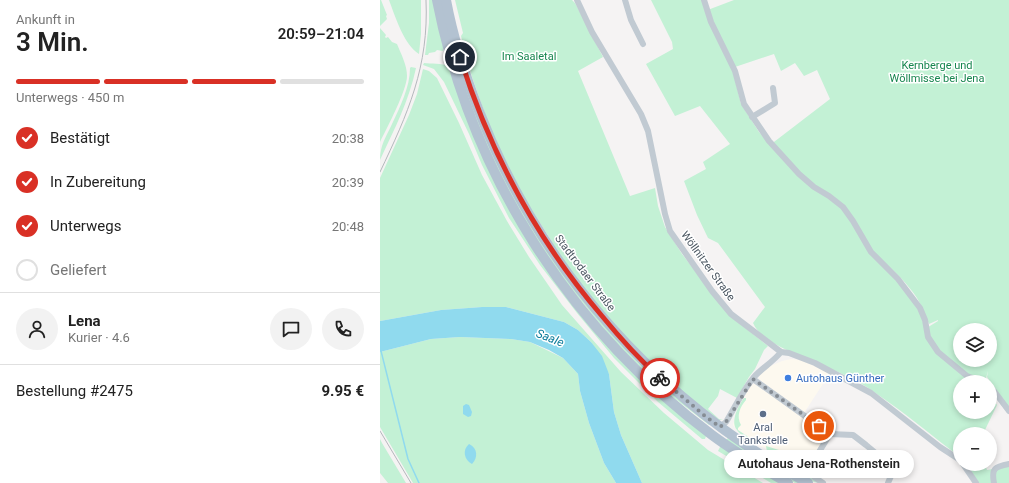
<!DOCTYPE html>
<html lang="de">
<head>
<meta charset="utf-8">
<style>
	body { margin:0; font-family:Roboto,sans-serif; background:#f2f2f2; color:#222; height:100vh; display:flex; flex-direction:column; font-size:15px; white-space:nowrap }
	* { box-sizing:border-box; margin:0 }
	p { font-size:13px; color:#767676 }
	.icon { flex:none; width:22px; height:22px; fill:none; stroke:currentColor; stroke-width:2; stroke-linecap:round; stroke-linejoin:round }
	.map { position:relative; flex:1; overflow:hidden }
	.drawer { display:flex; flex-direction:column; background:#fff; width:380px }
	.drawer>* { flex:none }
	.tools { position:absolute; left:573px; top:323px; display:grid; gap:8px }
	.tools a { display:grid; place-items:center; width:44px; height:44px; border-radius:50%; background:#fff; box-shadow:0 2px 6px #0003; font-size:20px }
	.pin { position:absolute; display:grid; place-items:center; width:34px; height:34px; color:#fff; margin:-17px; border:2px solid #fff; border-radius:50%; box-shadow:0 1px 4px #0007 }
	.courier { position:absolute; display:grid; place-items:center; width:40px; height:40px; margin:-20px; border:3px solid #d93025; border-radius:50%; background:#fff; color:#222; box-shadow:0 1px 5px #0007 }
	.bubble { position:absolute; height:28px; border-radius:14px; background:#fff; box-shadow:0 2px 6px #0003; font-size:13px; font-weight:600; line-height:28px; text-align:center }
	.headline em { font-style:normal; font-weight:600 }
	.headline div { display:flex; flex-direction:column-reverse }
	.headline { display:flex; align-items:center; justify-content:space-between; height:68px; padding:0 16px }
	h1 { font-size:26px; font-weight:600; line-height:30px }
	.bar { display:grid; grid-template-columns:repeat(4,1fr); gap:6px 4px; align-content:center; height:48px; padding:0 16px }
	.bar i { height:5px; border-radius:3px; background:#e0e0e0 }
	.bar .on { background:#d93025 }
	.bar p { grid-column:span 4 }
	.line { display:flex; align-items:center; gap:10px; padding:0 16px; border-top:1px solid #e0e0e0 }
	.line div { flex:1 }
	.round { display:grid; place-items:center; flex:none; width:42px; height:42px; border-radius:21px; background:#f2f2f2 }
	ol { padding:0 16px; list-style:none }
	li { display:flex; align-items:center; gap:12px; height:44px }
	li p { margin-inline-start:auto }
	li .icon { padding:4px; border-radius:50%; background:#d93025; color:#fff; stroke-width:4 }
	li:last-child { color:#767676 }
	li i { width:22px; height:22px; border:2px solid #e0e0e0; border-radius:50% }
	main { display:flex; flex:1; min-height:0 }
	.map>svg:first-child { display:block }
	.commercial { fill:#fdf9ef }
	.green { fill:#c3f1d5; fill-rule:evenodd }
	.water { fill:#90daee }
	.lines { fill:none; stroke-linecap:round; stroke-linejoin:round }
	.stream { stroke:#90daee; stroke-width:1.5 }
	.street { stroke:#c1cad2; stroke-width:6 }
	.primary { stroke:#b3c2d1; stroke-width:10 }
	.tram { stroke:#b5b8bd; stroke-width:1 }
	.done { stroke:#868d94; stroke-width:4; stroke-dasharray:0 7.2 }
	.route { stroke:#d93025; stroke-width:5 }
	.shop-dot { fill:#3f7fe0; stroke:#fff; stroke-width:1.5 }
	.service-dot { fill:#5c6f8a; stroke:#fff; stroke-width:1.5 }
	.labels { text-anchor:middle; dominant-baseline:central; stroke-width:3; stroke-linejoin:round; paint-order:stroke }
	.park-label { font-size:11px; fill:#17864f; stroke:#fff }
	.street-label { font-size:11px; fill:#4a5661; stroke:#fff }
	.shop-label { font-size:11px; fill:#366cbe; stroke:#fff; text-anchor:start }
	.service-label { font-size:11px; fill:#4e5e75; stroke:#fff }
	.water-label { font-size:12px; font-style:italic; fill:#0c7c9b; stroke:#fff }
</style>
</head>
<body>
<main>
<section class="drawer">
<div class="headline"><div><h1>3 Min.</h1><p>Ankunft in</p></div><em>20:59–21:04</em></div>
<div class="bar"><i class="on"></i><i class="on"></i><i class="on"></i><i></i><p>Unterwegs · 450 m</p></div>
<ol>
<li><svg class="icon" aria-label="check" viewBox="0 0 24 24"><path d="M5 12l5 5 9-10"/></svg>Bestätigt<p>20:38</p></li>
<li><svg class="icon" aria-label="check" viewBox="0 0 24 24"><path d="M5 12l5 5 9-10"/></svg>In Zubereitung<p>20:39</p></li>
<li><svg class="icon" aria-label="check" viewBox="0 0 24 24"><path d="M5 12l5 5 9-10"/></svg>Unterwegs<p>20:48</p></li>
<li><i></i>Geliefert</li>
</ol>
<div class="line" style="height:72px"><a class="round"><svg class="icon" aria-label="person" viewBox="0 0 24 24"><circle cx="12" cy="8" r="4"/><path d="M4 21q1-7 8-7t8 7"/></svg></a><div><b>Lena</b><p>Kurier · 4.6</p></div><a class="round"><svg class="icon" aria-label="chat" viewBox="0 0 24 24"><path d="M4 5h16v11H9l-5 4z"/></svg></a><a class="round"><svg class="icon" aria-label="phone" viewBox="0 0 24 24"><path d="M5 4h4l2 5-3 2q2 4 5 5l2-3 5 2v4C11 20 4 13 5 4z"/></svg></a></div>
<div class="line" style="height:52px"><div>Bestellung #2475</div><b>9.95 €</b></div>
</section>
<div class="map">
<svg width="629" height="483" viewBox="0 0 629 483">
	<rect width="100%" height="100%" fill="#f5f3f3"/>
	<!-- commercial -->
	<g class="commercial">
		<polygon points="411,359 422,360 450,373 424,413 380,380 379,378 380,374 386,368 402,361"/>
		<polygon points="375,384 444,433 444,439 430,473 427,475 425,476 387,452 385,448 377,445 356,429 353,425 357,410 371,385"/>
	</g>
	<!-- green -->
	<g class="green">
		<polygon points="0,0 1,0 7,15 6,16 7,19 0,26"/>
		<path d="M9 0H41V34L39 54C24 45 15 16 9 0Z"/>
		<polygon points="49,0 53,0 63,45 63,51 57,50 55,52 49,53 48,55 45,55 49,23"/>
		<polygon points="75,0 192,0 195,3 223,57 198,71 250,196 275,188 278,206 285,227 302,254 350,316 388,346 384,350 375,369 369,377 357,398 340,389 338,396 328,409 339,419 343,419 339,420 300,391 240,334 191,272 145,199 125,163 109,125 92,77 81,36 83,33"/>
		<path d="M271 0H322L325 11 354 0H629V408L607 377 608 371 605 382H580V412H610V395L617 405 605 430V434H580V457C551 435 524 412 494 392 476 379 454 370 434 362 415 353 382 343 373 323L385 307 338 243 328 238 317 215 304 181 326 169 323 162 350 144 320 106 295 116 266 64 293 49 292 42ZM394 54 401 71 415 63 424 76 437 70 450 99 390 145 379 132 361 104 352 68ZM490 253C504 259 529 285 537 298 542 306 545 315 549 324L558 320V321L545 329 539 308 517 279ZM580 330H610V360H580Z"/>
		<path d="M0 28 6 35 5 37 6 38 8 37 12 42 17 44C21 54 27 65 27 76 27 90 7 128 0 142Z"/>
		<path d="M44 63C51 64 62 63 68 66L96 139 200 312 326 436 325 439H322L278 402 234 358 197 313 160 265 129 218 102 165 89 134 64 82 54 69 43 65Z"/>
		<polygon points="76,65 179,266 330,424 329,425 289,394 239,347 179,274 135,205 100,132"/>
		<path d="M31 67 36 68C29 101 14 130 0 160 0 145 6 137 12 124 20 107 30 87 30 68Z"/>
		<polygon points="43,69 49,71 57,78 79,123 102,175 127,221 149,257 182,305 241,372 284,413 328,450 383,483 262,483 241,435 234,412 229,374 211,342 198,330 184,322 126,307 102,307 61,310 0,321 0,178 29,115 37,94"/>
		<polygon points="80,337 131,339 150,342 183,358 198,374 200,391 209,423 224,463 236,483 33,483 0,427 0,352 51,339"/>
		<path d="M364 398H366V400C360 407 356 416 361 425L358 428V430L373 440 376 439 380 442V444L377 445C372 441 360 435 357 430 350 422 358 406 364 398Z"/>
		<polygon points="348,438 421,483 415,483 398,474 346,440"/>
		<polygon points="0,439 2,443 26,483 8,483 0,473"/>
		<polygon points="343,446 400,483 391,483 338,451 340,447"/>
		<polygon points="386,446 399,450 401,456 416,465 424,462 428,467 427,475 438,483 434,482 419,471 390,454 387,452"/>
		<polygon points="586,464 605,464 607,470 629,466 629,483 599,483"/>
	</g>
	<!-- water -->
	<g class="water">
		<polygon points="102,307 126,307 184,322 198,330 211,342 222,356 229,374 234,412 241,435 262,483 236,483 224,463 209,423 200,391 198,374 183,358 169,350 150,342 131,339 80,337 51,339 0,352 0,321 61,310"/>
		<polygon points="86,404 89,405 92,412 91,416 88,417 83,414 83,406"/>
		<path d="M89 444C98 448 98 458 92 464 84 460 82 450 89 444Z"/>
	</g>
	<g class="lines">
		<!-- stream -->
		<polyline class="stream" points="0,347 28,459 39,483"/>
		<!-- street -->
		<g class="street">
			<polyline points="197,0 212,32 261,114 268,131 285,214 290,231 332,291 351,314 401,352 409,353 435,363 491,393 560,447 580,460"/>
			<polyline points="245,0 251,20 263,44"/>
			<polyline points="324,0 331,22 355,71 364,104 389,141 419,174 434,187 449,196 463,207 473,221 491,252 518,279 540,308 545,320 548,337 558,352 587,376 603,382"/>
			<polyline points="372,117 395,103 393,88"/>
			<polyline points="373,379 450,434 473,435 486,445 504,460 509,467 511,476 508,483"/>
			<polyline points="610,387 614,391 629,411"/>
			<path d="M340 427 346 422C355 407 363 390 374 377 382 368 393 362 401 352"/>
			<polyline points="583,464 596,483"/>
			<polyline points="443,483 434,477 431,465 450,434"/>
			<path d="M614 483C611 468 615 467 629 464"/>
		</g>
		<!-- primary -->
		<g class="primary">
			<path d="M57 0C91 174 190 329 332 435 356 453 382 468 408 483"/>
			<path d="M66 0C73 38 85 75 99 111 161 271 278 401 428 483"/>
		</g>
		<!-- tram -->
		<g class="tram">
			<path d="M0 172C28 113 49 67 46 0"/>
			<polyline points="0,431 31,483"/>
		</g>
	</g>
	<g class="lines">
		<!-- done -->
		<polyline class="done" points="280,378 325,416 340,427 346,422 373,379 439,426"/>
		<!-- route -->
		<path class="route" d="M80 57C110 153 157 240 222 316 240 338 259 359 280 378"/>
	</g>
	<!-- markers -->
	<circle class="shop-dot" cx="408" cy="378" r="4"/>
	<circle class="service-dot" cx="383" cy="414" r="4"/>
	<g class="labels">
		<!-- park labels -->
		<g class="park-label">
			<text x="149" y="56">Im Saaletal</text>
			<text x="557" y="65">Kernberge und<tspan x="557" dy="13">Wöllmisse bei Jena</tspan></text>
		</g>
		<!-- street labels -->
		<g class="street-label">
			<text transform="translate(328 266) rotate(54)">Wöllnitzer Straße</text>
			<text transform="translate(205 273) rotate(53)">Stadtrodaer Straße</text>
		</g>
		<!-- shop labels -->
		<g class="shop-label">
			<text x="416" y="378">Autohaus Günther</text>
		</g>
		<!-- service labels -->
		<g class="service-label">
			<text x="383" y="427">Aral<tspan x="383" dy="13">Tankstelle</tspan></text>
		</g>
		<!-- water labels -->
		<g class="water-label">
			<text transform="translate(170 338) rotate(21)">Saale</text>
		</g>
	</g>
</svg>
<div class="tools">
<a><svg class="icon" aria-label="layers" viewBox="0 0 24 24"><path d="M12 4l9 5-9 5-9-5zM3 14l9 5 9-5"/></svg></a>
<a>+</a>
<a>−</a>
</div>
<div class="pin" style="left:439px;top:426px;background:#ea580c"><svg class="icon" aria-label="bag" viewBox="0 0 24 24"><path d="M5 8h14l-1 12H6zM9 8a3 3 0 0 1 6 0"/></svg></div>
<div class="pin" style="left:80px;top:57px;background:#1f2937"><svg class="icon" aria-label="home" viewBox="0 0 24 24"><path d="M3 11l9-7 9 7M6 9v11h12V9"/></svg></div>
<div class="courier" style="left:280px;top:378px"><svg class="icon" aria-label="bike" viewBox="0 0 24 24"><circle cx="6" cy="16" r="4"/><circle cx="18" cy="16" r="4"/><path d="M6 16l4-8h5l3 8M10 8l3 8H6M13 5h3"/></svg></div>
<div class="bubble" style="left:344px;top:450px;width:190px">Autohaus Jena-Rothenstein</div>
</div>
</main>
</body>
</html>
